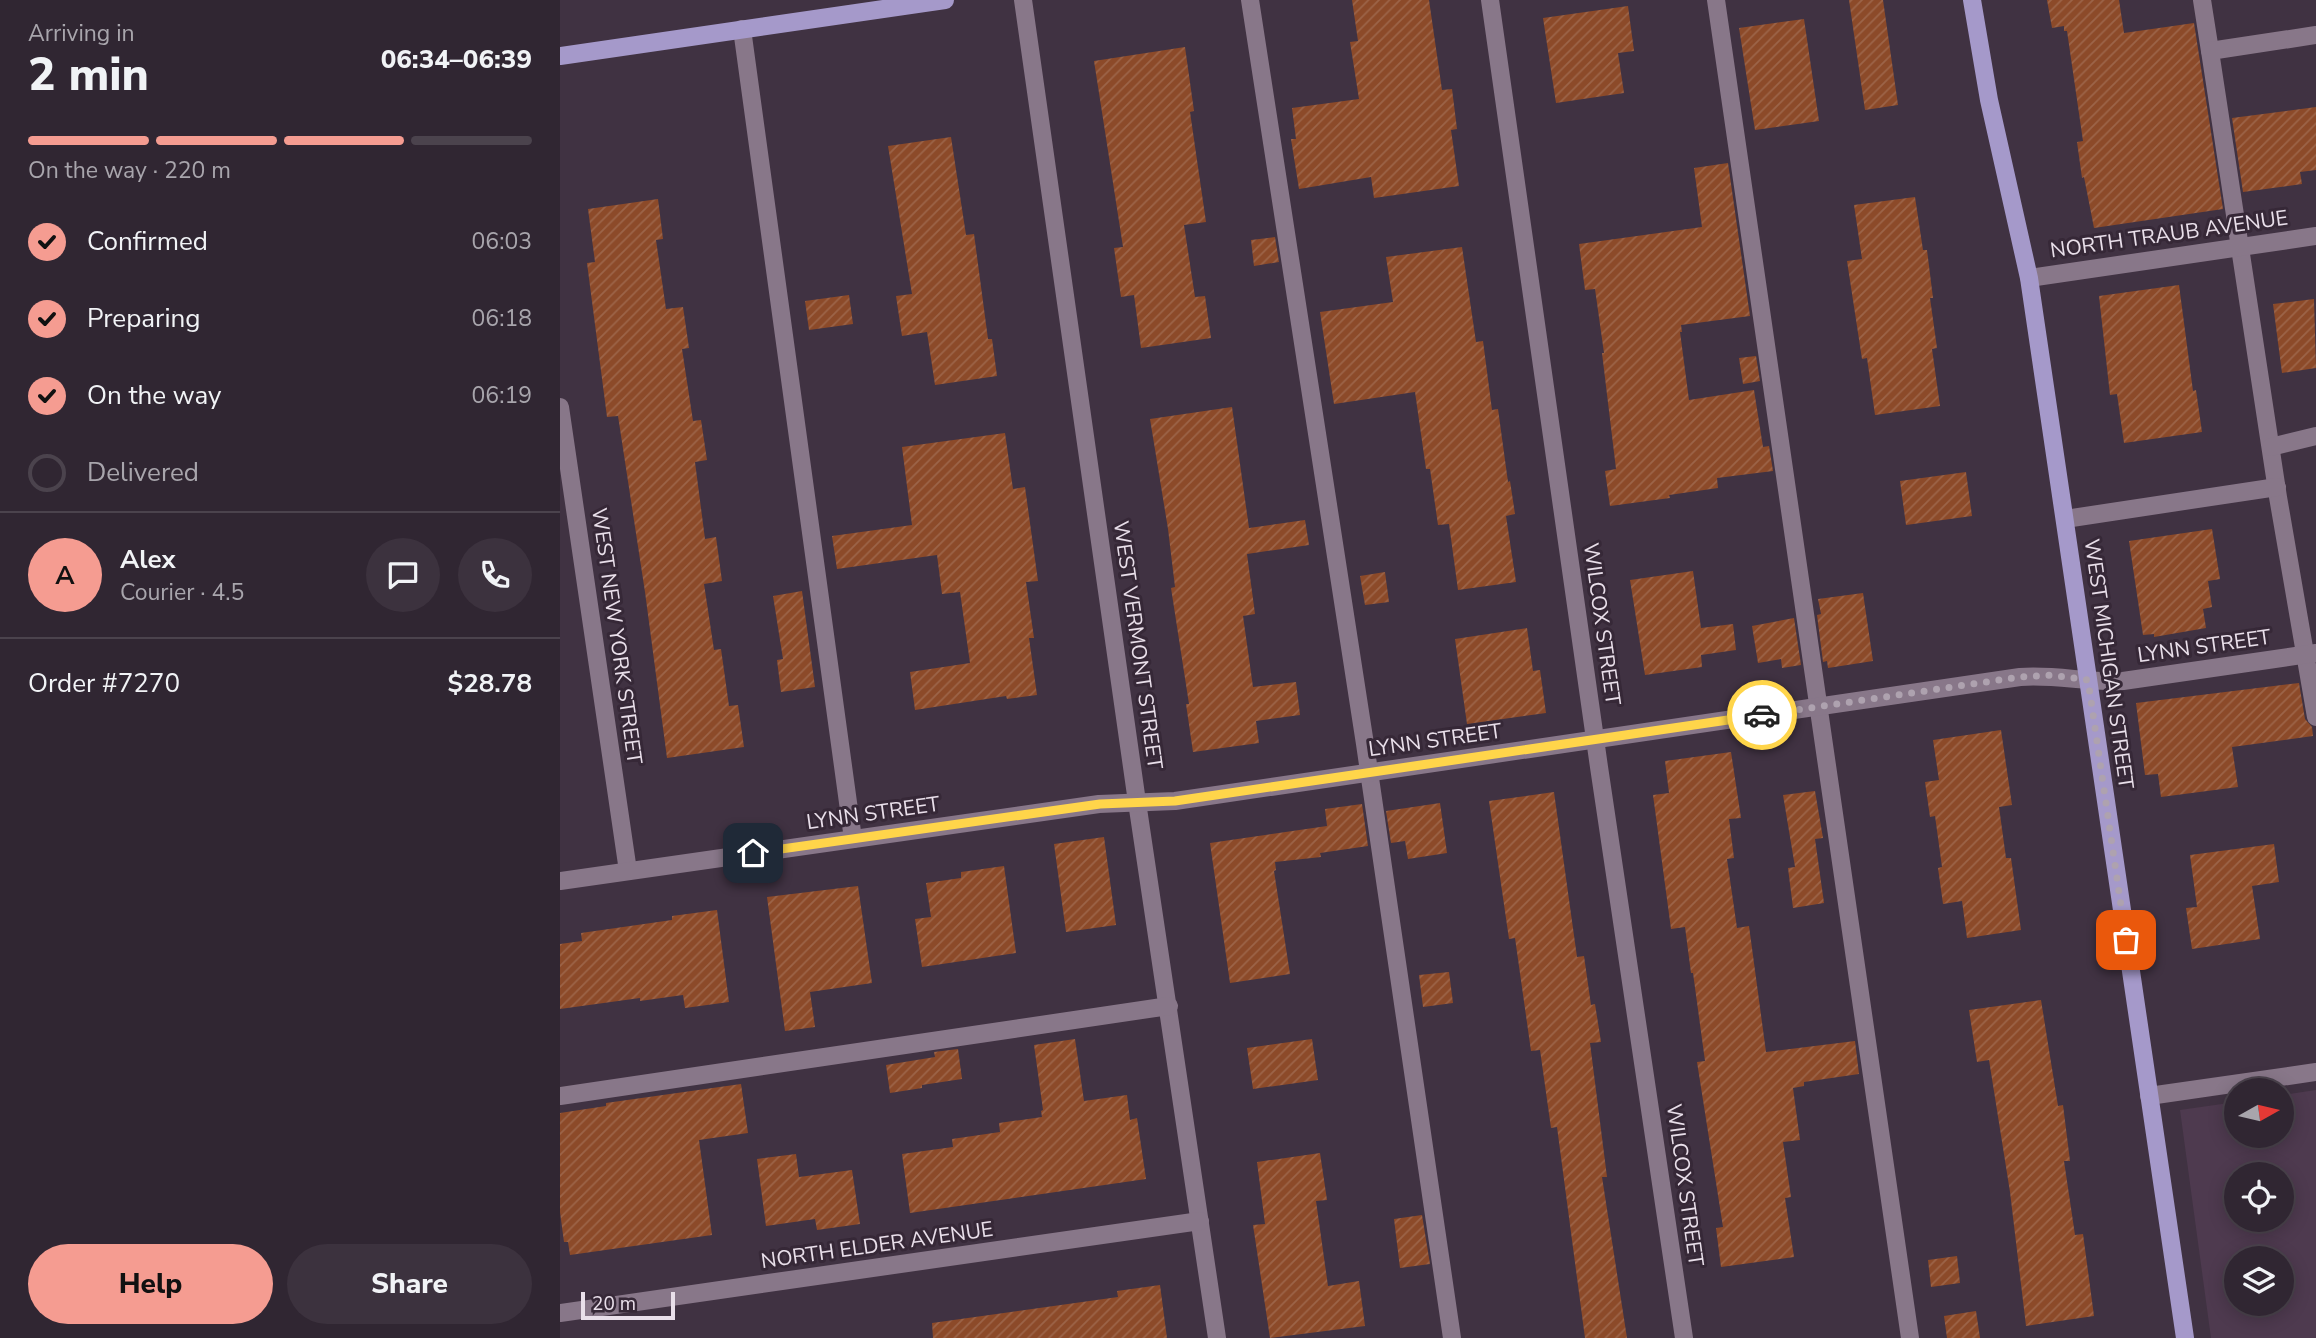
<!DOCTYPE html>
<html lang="en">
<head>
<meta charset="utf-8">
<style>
	body { margin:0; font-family:"Nunito Sans",sans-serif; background:#3c323e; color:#f1f3f6; height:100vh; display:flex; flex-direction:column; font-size:26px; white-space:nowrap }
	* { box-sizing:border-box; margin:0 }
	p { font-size:23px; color:#a8a5ac }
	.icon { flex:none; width:38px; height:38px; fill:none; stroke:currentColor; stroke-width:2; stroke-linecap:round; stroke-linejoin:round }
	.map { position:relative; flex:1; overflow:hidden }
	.side { display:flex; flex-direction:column; background:#302632; width:560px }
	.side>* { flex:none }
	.needle { width:46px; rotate:82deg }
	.fabs { position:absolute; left:1664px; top:1078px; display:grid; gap:14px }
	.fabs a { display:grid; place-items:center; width:70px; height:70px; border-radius:50%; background:#302632; box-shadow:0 4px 18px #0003,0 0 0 2px #4b434d; font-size:35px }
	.scale { position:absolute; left:21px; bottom:18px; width:94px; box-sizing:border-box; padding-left:7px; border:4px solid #e9dfea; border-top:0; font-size:19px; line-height:24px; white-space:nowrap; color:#e9dfea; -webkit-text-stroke:5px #362837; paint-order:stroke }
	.pin { position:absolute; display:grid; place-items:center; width:60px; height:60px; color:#fff; margin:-30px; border-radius:14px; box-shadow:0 4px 10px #0006 }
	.courier { position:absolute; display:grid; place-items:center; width:70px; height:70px; margin:-35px; border:5px solid #ffd54a; border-radius:50%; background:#fff; color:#222; box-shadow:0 2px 9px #0007 }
	.summary em { font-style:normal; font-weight:800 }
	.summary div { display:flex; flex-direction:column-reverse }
	.summary { display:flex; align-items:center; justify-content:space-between; height:119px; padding:0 28px }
	h1 { font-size:46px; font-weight:800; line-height:52px }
	.bar { display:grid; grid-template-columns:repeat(4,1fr); gap:10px 7px; align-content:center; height:84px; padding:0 28px }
	.bar i { height:9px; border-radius:5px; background:#4b434d }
	.bar .on { background:#f59c91 }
	.bar p { grid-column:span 4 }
	.line { display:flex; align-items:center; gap:18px; padding:0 28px; border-top:2px solid #4b434d }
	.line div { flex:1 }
	.round { display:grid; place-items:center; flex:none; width:74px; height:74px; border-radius:37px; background:#3c323e }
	ol { padding:0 28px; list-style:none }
	li { display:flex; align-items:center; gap:21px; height:77px }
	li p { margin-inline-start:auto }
	li .icon { padding:7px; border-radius:50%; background:#f59c91; color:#111; stroke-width:4 }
	li:last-child { color:#a8a5ac }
	li i { width:38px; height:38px; border:4px solid #4b434d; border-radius:50% }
	.action { display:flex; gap:14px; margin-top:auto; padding:14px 28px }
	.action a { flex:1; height:80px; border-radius:42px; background:#f59c91; color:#111; font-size:28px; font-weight:800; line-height:80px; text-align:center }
	.action a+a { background:#3c323e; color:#f1f3f6 }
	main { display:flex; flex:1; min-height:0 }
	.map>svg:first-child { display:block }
	.built { fill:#4e3a4f; fill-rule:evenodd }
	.building { fill:url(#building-hatch) }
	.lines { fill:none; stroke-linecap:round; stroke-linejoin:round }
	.minor { stroke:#887789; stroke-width:18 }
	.major { stroke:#a599ca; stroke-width:18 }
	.done { stroke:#aea2af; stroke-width:7; stroke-dasharray:0 12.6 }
	.route { stroke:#ffd54a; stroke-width:9 }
	.labels { text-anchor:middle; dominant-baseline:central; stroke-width:6; stroke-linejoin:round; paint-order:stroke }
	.street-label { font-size:21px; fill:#e9dfea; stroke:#362837 }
</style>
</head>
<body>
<main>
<section class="side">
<div class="summary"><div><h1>2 min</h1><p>Arriving in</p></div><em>06:34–06:39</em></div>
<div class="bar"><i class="on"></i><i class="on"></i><i class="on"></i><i></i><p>On the way · 220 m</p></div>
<ol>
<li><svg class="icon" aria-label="check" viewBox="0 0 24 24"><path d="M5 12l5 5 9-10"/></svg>Confirmed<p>06:03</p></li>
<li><svg class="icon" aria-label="check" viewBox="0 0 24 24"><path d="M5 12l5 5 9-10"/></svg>Preparing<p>06:18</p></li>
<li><svg class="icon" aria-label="check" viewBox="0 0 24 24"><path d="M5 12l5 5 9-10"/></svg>On the way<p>06:19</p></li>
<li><i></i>Delivered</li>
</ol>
<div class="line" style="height:126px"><b class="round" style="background:#f59c91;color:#111">A</b><div><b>Alex</b><p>Courier · 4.5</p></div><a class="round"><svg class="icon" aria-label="chat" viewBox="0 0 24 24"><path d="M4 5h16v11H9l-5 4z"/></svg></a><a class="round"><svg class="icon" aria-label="phone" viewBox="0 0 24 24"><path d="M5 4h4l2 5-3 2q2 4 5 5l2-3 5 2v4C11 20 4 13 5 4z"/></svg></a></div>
<div class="line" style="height:91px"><div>Order #7270</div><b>$28.78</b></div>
<div class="action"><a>Help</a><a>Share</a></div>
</section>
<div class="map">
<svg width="1756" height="1338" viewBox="0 0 1756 1338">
	<defs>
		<pattern id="building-hatch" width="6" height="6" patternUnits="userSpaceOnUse" patternTransform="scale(1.75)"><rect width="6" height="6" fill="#8c4a29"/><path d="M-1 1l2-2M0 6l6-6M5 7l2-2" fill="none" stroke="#9c6448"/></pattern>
	</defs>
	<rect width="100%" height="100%" fill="#403242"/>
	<!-- built -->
	<path class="built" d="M1756 1090V1338H1651L1620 1110 1676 1102V1136H1722V1095ZM1676 1174H1722V1220H1676ZM1676 1258H1722V1304H1676Z"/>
	<!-- building -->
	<g class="building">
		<polygon points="792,0 869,0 882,90 892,89 897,129 891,130 899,186 814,198 811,177 739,189 731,139 736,139 732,108 799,99 790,42 798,41"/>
		<polygon points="1289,0 1323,0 1338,105 1305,110"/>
		<polygon points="1487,0 1559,0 1564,33 1634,23 1663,209 1534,228 1524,177 1522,178 1517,142 1523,141 1507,31 1504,31 1504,26 1492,28"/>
		<polygon points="1068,6 1074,51 1058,53 1064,93 996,103 983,18"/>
		<polygon points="1244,19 1259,121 1195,130 1179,28"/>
		<polygon points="625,47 634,111 630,112 646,222 624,225 635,297 645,296 651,338 581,348 574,295 561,297 554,248 563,247 534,61"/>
		<polygon points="1756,107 1756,170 1740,172 1742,184 1683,192 1672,118"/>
		<polygon points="391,137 406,235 414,234 428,339 432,339 437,376 375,385 367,332 342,336 336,296 352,294 328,146"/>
		<polygon points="1168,163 1190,316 1121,325 1122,332 1120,332 1129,400 1194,390 1203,447 1209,446 1213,471 1157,478 1158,488 1109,495 1110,498 1050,506 1045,471 1056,469 1042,353 1044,353 1035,289 1025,290 1019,244 1142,227 1134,168"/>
		<polygon points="1355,197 1363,250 1367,250 1373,298 1370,298 1377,348 1372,349 1380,406 1315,415 1307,358 1302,359 1287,261 1302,259 1294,205"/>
		<polygon points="98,199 103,239 96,240 106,309 123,307 129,348 122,349 133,421 141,420 147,460 135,462 145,539 156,537 162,581 144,584 154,650 161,649 169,706 178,705 184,747 107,758 85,592 58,416 47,417 27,263 35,262 28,209"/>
		<polygon points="715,237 719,262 694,266 691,240"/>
		<polygon points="902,247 916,342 923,341 932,410 938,409 948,482 950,481 955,514 946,516 956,582 898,590 889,524 878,525 870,469 866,469 855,392 774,404 760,312 833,302 826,257"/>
		<polygon points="1619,285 1633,391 1636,390 1642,432 1564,443 1557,394 1550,395 1539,296"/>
		<polygon points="289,295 293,324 249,330 245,301"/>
		<polygon points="1754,299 1756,368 1722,373 1713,304"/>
		<polygon points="1196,356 1200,381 1183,384 1179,358"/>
		<polygon points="672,407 689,528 745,520 749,545 687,554 695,614 683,616 693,687 736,682 740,715 696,721 699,743 633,752 626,704 629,704 611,588 615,587 608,529 590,419"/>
		<polygon points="445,433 453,489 465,487 478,581 466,582 474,638 469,638 477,695 447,699 446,696 355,710 350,672 410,663 400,592 382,594 377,555 277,569 272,536 352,525 342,447"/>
		<polygon points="1406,472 1412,516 1346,525 1340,481"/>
		<polygon points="1652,529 1660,579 1648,581 1652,607 1643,609 1646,628 1594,637 1594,634 1583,635 1569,541"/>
		<polygon points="1133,571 1141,628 1173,624 1176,650 1141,655 1142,667 1085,675 1070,580"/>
		<polygon points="825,572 829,602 805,605 800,576"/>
		<polygon points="242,591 255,687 221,692 217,660 223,659 213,596"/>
		<polygon points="1303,593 1313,661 1268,668 1267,661 1263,662 1257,615 1261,614 1258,599"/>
		<polygon points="1234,618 1241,665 1222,668 1221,659 1198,663 1192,626"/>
		<polygon points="967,628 973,671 980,670 986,713 907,724 895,639"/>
		<polygon points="1739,683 1745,719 1752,727 1753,736 1672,747 1678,787 1601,797 1598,774 1585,775 1576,703"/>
		<polygon points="1441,730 1452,805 1439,807 1446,858 1451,858 1461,930 1407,938 1402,901 1383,904 1378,868 1382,867 1375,816 1370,817 1365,782 1379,780 1373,740"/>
		<polygon points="1171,752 1181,818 1169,819 1174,858 1167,859 1177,928 1189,926 1206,1052 1295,1041 1299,1074 1244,1082 1244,1086 1233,1088 1240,1140 1223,1142 1231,1197 1225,1198 1234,1257 1161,1267 1156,1228 1163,1227 1137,1062 1145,1061 1133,973 1131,973 1125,927 1111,929 1093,795 1109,793 1105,761"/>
		<polygon points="1255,791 1263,838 1255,839 1264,903 1233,908 1228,868 1235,867 1223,795"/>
		<polygon points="994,792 1017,957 1024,956 1031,1005 1035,1004 1041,1042 1030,1043 1047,1177 1042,1177 1067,1338 1025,1338 997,1127 991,1128 980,1050 971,1051 955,938 949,939 929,801"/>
		<polygon points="880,803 887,853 848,859 845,841 831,843 826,811"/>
		<polygon points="802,804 808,846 760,853 761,857 715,862 716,870 714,871 730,974 670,983 650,843 767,826 765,809"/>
		<polygon points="544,837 556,925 506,932 494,844"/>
		<polygon points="1714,844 1719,882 1692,886 1700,939 1632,949 1626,908 1637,907 1630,855"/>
		<polygon points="444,866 456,953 362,967 355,919 371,917 366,883 401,878 401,872"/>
		<polygon points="298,886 312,983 250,992 255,1027 225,1031 207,897"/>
		<polygon points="157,910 169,1002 125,1008 123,995 80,1001 80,998 0,1009 0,944 22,941 21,933 112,920 112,916"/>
		<polygon points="889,972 893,1003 863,1007 859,975"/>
		<polygon points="1481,1000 1498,1106 1503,1105 1510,1161 1504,1161 1515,1235 1523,1234 1534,1316 1466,1326 1450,1192 1429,1060 1417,1062 1409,1010"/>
		<polygon points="515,1039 524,1101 567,1095 570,1120 577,1118 586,1179 350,1213 342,1154 393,1147 392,1139 440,1132 439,1123 482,1117 481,1111 483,1110 474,1045"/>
		<polygon points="752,1039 758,1080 693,1089 687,1048"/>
		<polygon points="398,1049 402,1079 362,1085 362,1088 330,1093 326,1065 375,1057 374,1052"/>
		<polygon points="181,1084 188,1133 139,1140 152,1235 10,1255 8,1242 4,1242 0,1212 0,1113 46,1106 46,1103"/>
		<polygon points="760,1153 767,1200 756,1201 768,1286 799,1281 805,1326 710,1338 693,1225 705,1224 697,1162"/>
		<polygon points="236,1154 239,1177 292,1170 300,1224 257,1230 255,1219 206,1226 197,1159"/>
		<polygon points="862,1215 870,1264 840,1268 834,1219"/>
		<polygon points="1397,1256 1400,1283 1371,1287 1368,1260"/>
		<polygon points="600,1285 607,1338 373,1338 372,1323 558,1297 557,1291"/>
		<polygon points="1416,1311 1420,1338 1387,1338 1384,1316"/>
	</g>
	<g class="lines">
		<!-- minor -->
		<g class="minor">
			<polyline points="463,0 577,802 657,1338"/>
			<polyline points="690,0 805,744 892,1338"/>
			<polyline points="930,0 1039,767 1124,1338"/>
			<polyline points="1156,0 1350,1338"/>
			<polyline points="1642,0 1650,51"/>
			<polyline points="182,29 293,839"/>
			<polyline points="1756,35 1650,51 1718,497 1756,717"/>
			<polyline points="1469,278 1756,236"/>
			<polyline points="0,407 68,871"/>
			<polyline points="1711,447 1756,436"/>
			<polyline points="1505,519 1717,487"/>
			<path d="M0 881 539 804 615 801 1460 677C1495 674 1528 683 1563 681L1756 653"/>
			<polyline points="0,1096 609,1006"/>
			<polyline points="1589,1096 1756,1072"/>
			<polyline points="0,1313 640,1221"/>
		</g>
		<!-- major -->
		<g class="major">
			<polyline points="1412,0 1429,100 1469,278 1625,1338"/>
			<polyline points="0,56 385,0"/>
		</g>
	</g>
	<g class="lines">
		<!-- done -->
		<polyline class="done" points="1202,715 1460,677 1491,675 1528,680 1566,940"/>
		<!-- route -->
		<polyline class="route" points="193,853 540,804 615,801 1202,715"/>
	</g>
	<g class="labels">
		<!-- street labels -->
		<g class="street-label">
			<text transform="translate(1609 234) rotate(-8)">NORTH TRAUB AVENUE</text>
			<text transform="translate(1042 624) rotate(82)">WILCOX STREET</text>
			<text transform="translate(57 636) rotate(82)">WEST NEW YORK STREET</text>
			<text transform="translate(578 645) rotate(82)">WEST VERMONT STREET</text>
			<text transform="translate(1644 646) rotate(-8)">LYNN STREET</text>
			<text transform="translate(1549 664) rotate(82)">WEST MICHIGAN STREET</text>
			<text transform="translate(875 740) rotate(-8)">LYNN STREET</text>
			<text transform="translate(313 813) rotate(-8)">LYNN STREET</text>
			<text transform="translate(1125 1185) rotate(82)">WILCOX STREET</text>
			<text transform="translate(317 1245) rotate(-8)">NORTH ELDER AVENUE</text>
		</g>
	</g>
</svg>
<div class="fabs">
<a><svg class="needle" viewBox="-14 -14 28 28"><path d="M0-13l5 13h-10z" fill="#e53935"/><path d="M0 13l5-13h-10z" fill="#a8a5ac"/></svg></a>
<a><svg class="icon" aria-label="locate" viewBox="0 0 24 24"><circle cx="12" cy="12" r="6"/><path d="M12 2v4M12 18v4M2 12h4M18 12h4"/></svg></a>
<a><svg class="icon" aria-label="layers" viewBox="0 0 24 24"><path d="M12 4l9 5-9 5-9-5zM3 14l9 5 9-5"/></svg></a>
</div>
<div class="scale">20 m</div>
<div class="pin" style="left:1566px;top:940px;background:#ea580c"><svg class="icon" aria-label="bag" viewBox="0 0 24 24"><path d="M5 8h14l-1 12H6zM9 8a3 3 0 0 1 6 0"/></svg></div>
<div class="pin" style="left:193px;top:853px;background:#1f2937"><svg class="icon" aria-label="home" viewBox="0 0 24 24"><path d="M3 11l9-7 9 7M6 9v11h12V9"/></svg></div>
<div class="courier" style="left:1202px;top:715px"><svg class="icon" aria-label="car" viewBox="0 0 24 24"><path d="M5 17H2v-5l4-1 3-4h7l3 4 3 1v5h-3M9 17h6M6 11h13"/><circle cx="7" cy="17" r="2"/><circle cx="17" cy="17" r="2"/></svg></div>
</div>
</main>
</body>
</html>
